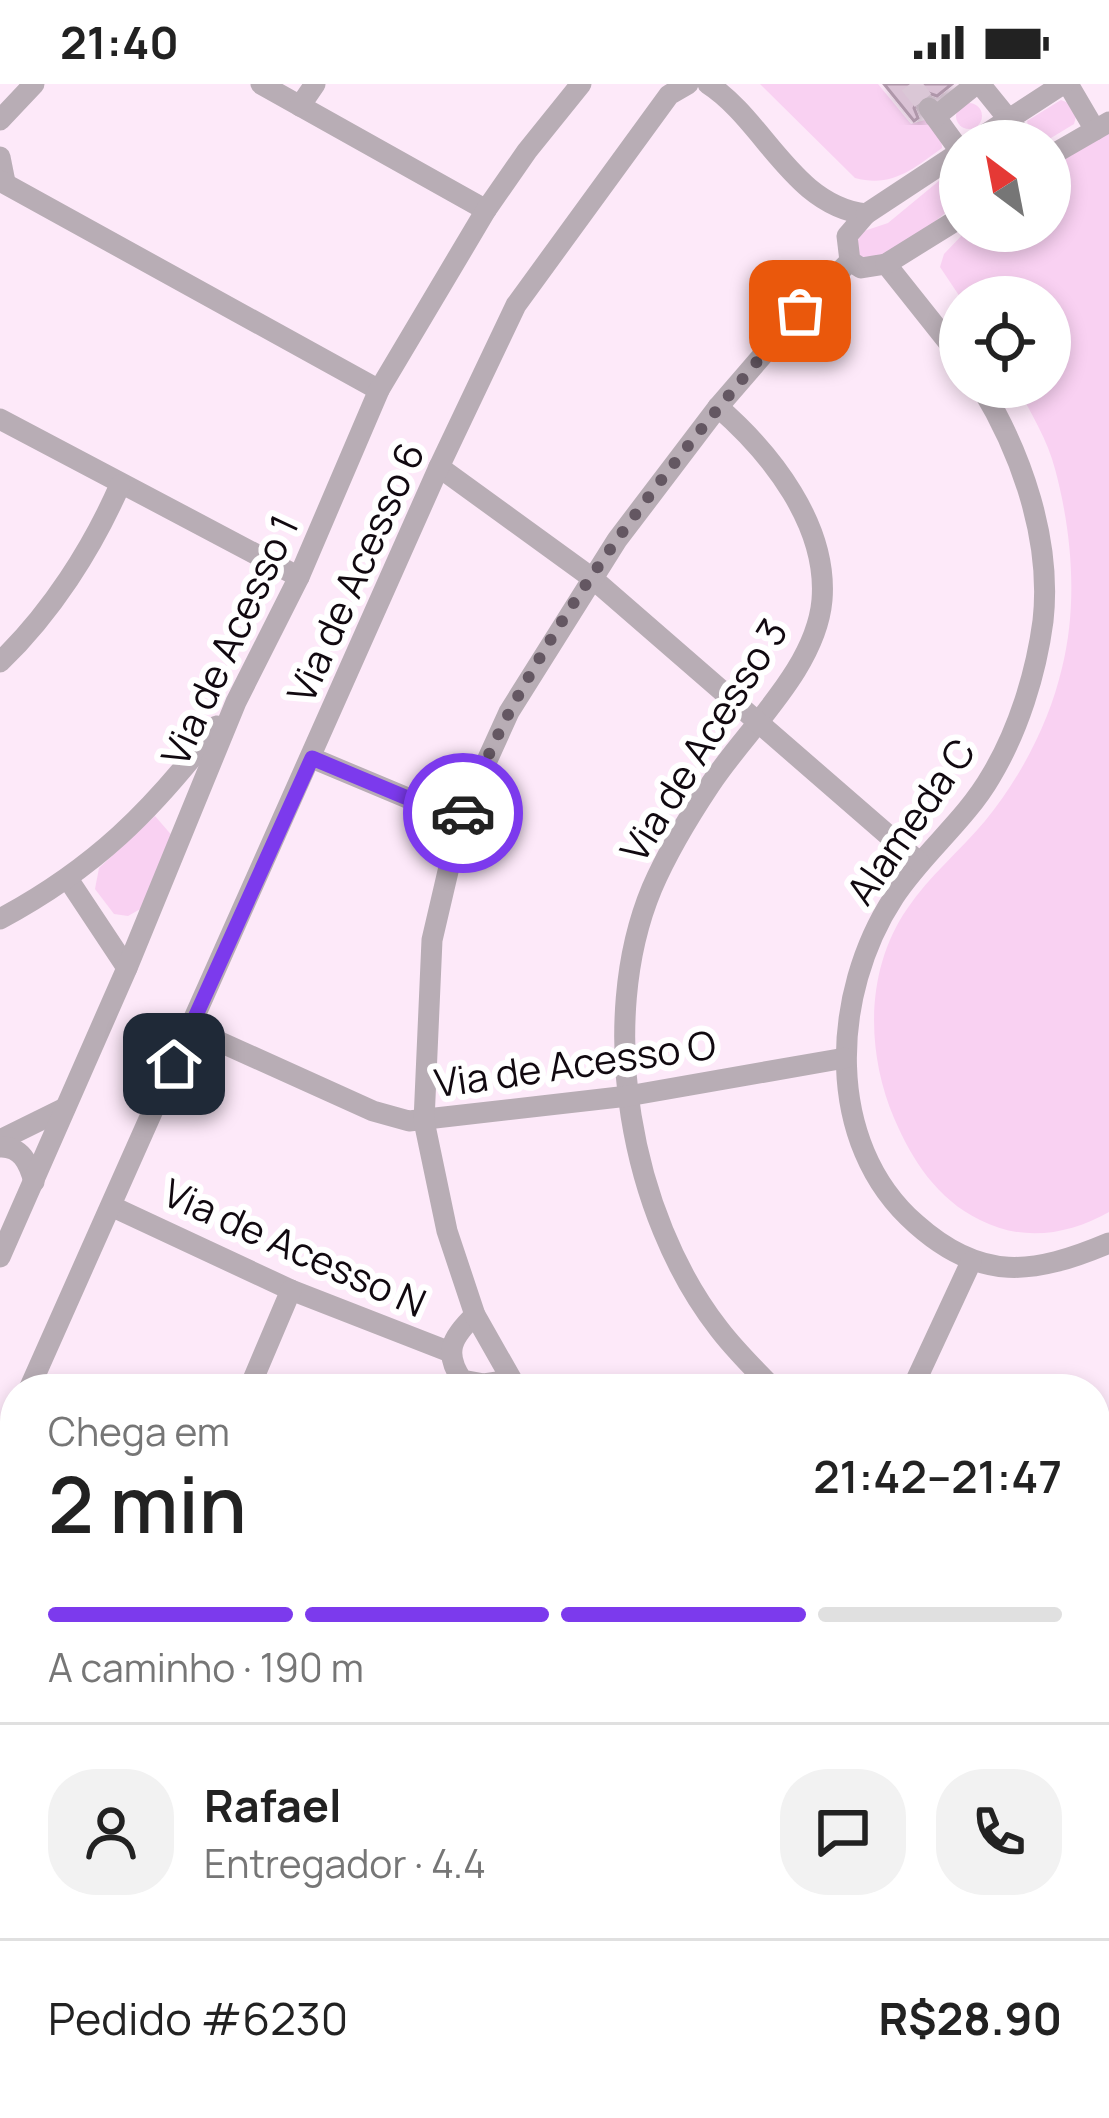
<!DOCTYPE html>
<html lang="pt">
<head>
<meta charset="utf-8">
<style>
	body { margin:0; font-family:Manrope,sans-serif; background:#f2f2f2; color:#222; height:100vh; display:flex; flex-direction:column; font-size:45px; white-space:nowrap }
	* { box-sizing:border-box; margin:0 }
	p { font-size:39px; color:#767676 }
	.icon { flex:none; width:66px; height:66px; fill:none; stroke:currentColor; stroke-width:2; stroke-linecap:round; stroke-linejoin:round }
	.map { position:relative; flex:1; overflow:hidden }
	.sheet { position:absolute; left:0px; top:1290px; width:1110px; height:744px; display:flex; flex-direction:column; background:#fff; border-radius:48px 48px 0 0; box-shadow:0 6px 18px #0003 }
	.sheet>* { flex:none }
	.needle { width:78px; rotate:328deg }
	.tools { position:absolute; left:939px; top:36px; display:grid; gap:24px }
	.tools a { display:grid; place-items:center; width:132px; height:132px; border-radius:50%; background:#fff; box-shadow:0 6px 18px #0003; font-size:60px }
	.pin { position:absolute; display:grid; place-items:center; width:102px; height:102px; color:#fff; margin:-51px; border-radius:24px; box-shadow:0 6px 18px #0006 }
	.courier { position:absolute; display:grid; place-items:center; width:120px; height:120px; margin:-60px; border:9px solid #7c3aed; border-radius:50%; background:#fff; color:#222; box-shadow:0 3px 15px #0007 }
	.summary em { font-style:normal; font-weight:600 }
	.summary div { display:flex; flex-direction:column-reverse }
	.summary { display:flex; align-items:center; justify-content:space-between; height:204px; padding:0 48px }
	h1 { font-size:78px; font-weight:600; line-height:90px }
	.bar { display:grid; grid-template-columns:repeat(4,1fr); gap:18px 12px; align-content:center; height:144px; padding:0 48px }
	.bar i { height:15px; border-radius:9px; background:#e0e0e0 }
	.bar .on { background:#7c3aed }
	.bar p { grid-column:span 4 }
	.line { display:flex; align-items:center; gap:30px; padding:0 48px; border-top:3px solid #e0e0e0 }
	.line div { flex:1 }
	.round { display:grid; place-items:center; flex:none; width:126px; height:126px; border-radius:48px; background:#f2f2f2 }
	.status { display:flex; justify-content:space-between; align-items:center; height:84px; padding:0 60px; background:#fff; direction:ltr }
	.status svg { height:33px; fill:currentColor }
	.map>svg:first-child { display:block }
	.green { fill:#f9d1f2 }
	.forest { fill:#e4a3d8 }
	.building { fill:#dac2d5; stroke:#af97aa; stroke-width:3; filter:url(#shadow) }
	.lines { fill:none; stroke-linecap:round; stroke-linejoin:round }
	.minor-tunnel { stroke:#dac7d6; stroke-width:21; stroke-dasharray:21 10; stroke-linecap:butt }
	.minor { stroke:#b8adb5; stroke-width:21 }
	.tertiary { stroke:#b8adb5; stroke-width:24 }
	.done { stroke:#645762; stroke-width:12; stroke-dasharray:0 21.6 }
	.route { stroke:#7c3aed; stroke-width:15 }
	.labels { text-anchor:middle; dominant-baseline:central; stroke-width:12; stroke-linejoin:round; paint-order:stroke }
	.street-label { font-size:39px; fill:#110910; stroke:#fff }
</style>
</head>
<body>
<div class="status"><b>21:40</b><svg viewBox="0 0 49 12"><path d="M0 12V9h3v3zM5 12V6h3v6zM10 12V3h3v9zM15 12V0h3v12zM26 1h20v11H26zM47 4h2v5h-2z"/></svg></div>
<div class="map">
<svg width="1109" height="2034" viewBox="0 0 1109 2034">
	<defs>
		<filter id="shadow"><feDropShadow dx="6" dy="6" stdDeviation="6" flood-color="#0004"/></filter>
	</defs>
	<rect width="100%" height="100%" fill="#fde9f9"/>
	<!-- green -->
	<g class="green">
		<path d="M760 0H878L911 40 932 34 941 50 942 64C913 85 892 104 855 94Z"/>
		<polygon points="1061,16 1071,20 1077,29 1074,40 1046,57 1031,54 1027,37"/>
		<circle cx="969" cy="32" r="13"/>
		<path d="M1109 45V1128C1068 1151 1023 1158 980 1136 937 1115 912 1076 894 1034 866 968 865 886 907 825 929 792 960 767 985 737 1021 693 1049 639 1062 584 1078 520 1072 448 1055 385 1048 357 1031 329 1017 303H1050V213H960L940 183 944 170 966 147H1050V82Z"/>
		<polygon points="960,86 960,116 903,165 865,181 850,157 858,149 888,139 951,87"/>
		<polygon points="155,732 174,754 142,824 128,832 114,830 95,805 99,784"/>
	</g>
	<!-- forest -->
	<polygon class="forest" points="0,1760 15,1766 15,2019 179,2019 176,2034 0,2034"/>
	<!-- building -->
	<polygon class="building" points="884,0 952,0 937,12 929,9 919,13 914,24 918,34 914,37"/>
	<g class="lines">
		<!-- minor-tunnel -->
		<polyline class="minor-tunnel" points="910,0 929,24"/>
		<!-- minor -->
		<g class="minor">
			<polyline points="261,0 486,126"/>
			<path d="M708 0C764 36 793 122 866 130L847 152 850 177 861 184 886 180 960 273"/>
			<polyline points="980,0 1026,57"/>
			<polyline points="1068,0 1095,46"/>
			<polyline points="300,22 315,0"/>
			<polyline points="929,24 960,67"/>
			<polyline points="935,33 976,0"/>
			<polyline points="0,36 34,0"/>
			<polyline points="975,57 1063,0"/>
			<polyline points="1050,72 1109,38"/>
			<polyline points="0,73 5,98"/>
			<polyline points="0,97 379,306"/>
			<polyline points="866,130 960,68"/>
			<polyline points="886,180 960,134"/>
			<path d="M981 303C1022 370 1052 457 1043 537 1036 590 1018 647 991 692 965 737 923 769 894 813 831 909 823 1059 916 1140 981 1198 1033 1191 1109 1159"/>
			<path d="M718 323C771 369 828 441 822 516 816 585 746 646 710 701 688 734 668 767 652 804 596 938 630 1131 719 1245 735 1266 755 1286 774 1305"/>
			<polyline points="0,335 299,493"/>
			<polyline points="439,383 592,494 919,778"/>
			<path d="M0 578C51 529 92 465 120 401"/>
			<polyline points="312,674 460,736"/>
			<polyline points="68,795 127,884"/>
			<path d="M0 835C95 784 152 727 217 642"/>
			<polyline points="189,944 373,1027 409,1037 628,1012 845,974"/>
			<polyline points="0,1056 65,1024"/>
			<path d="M0 1063C21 1062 29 1079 34 1098"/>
			<polyline points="111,1122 291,1206 450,1268"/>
			<polyline points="0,1173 127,884 236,618 299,493 379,306 486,126 527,67 581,0"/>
			<path d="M475 1231C452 1253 443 1268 462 1296L484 1300 511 1296"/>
			<polyline points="29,1305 439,383 516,221 669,11 688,0"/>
			<polyline points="249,1305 291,1206"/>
			<polyline points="517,1305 475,1231 447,1147 424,1037 432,856 460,736 509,628 617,456 718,323 800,228 850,177"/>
			<polyline points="912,1305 971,1178"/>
			<polyline points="0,1370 15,1337"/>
			<polyline points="1095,1436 1109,1435"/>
			<polyline points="0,1616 15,1623"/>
			<polyline points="1095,1637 1109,1637"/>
			<polyline points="1095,1873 1109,1840"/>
			<polyline points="537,2019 570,2034"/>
			<polyline points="928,2019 965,2034"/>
			<polyline points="215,2034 218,2019"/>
			<polyline points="382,2034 385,2019"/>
			<polyline points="1028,2034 1034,2019"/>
		</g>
		<!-- tertiary -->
		<g class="tertiary">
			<polyline points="0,1703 15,1710"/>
			<polyline points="0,1730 15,1736"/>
			<polyline points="651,2019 685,2034"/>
			<polyline points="716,2019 749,2034"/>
		</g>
	</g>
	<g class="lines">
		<!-- done -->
		<path class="done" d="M463 729C478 696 492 661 509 629 586 482 693 352 800 227"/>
		<!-- route -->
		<polyline class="route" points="174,980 312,674 460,736 463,729"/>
	</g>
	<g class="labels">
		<!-- street labels -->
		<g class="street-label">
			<text transform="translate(355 488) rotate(-66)">Via de Acesso 6</text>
			<text transform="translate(229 556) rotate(-65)">Via de Acesso 1</text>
			<text transform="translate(703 656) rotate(-58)">Via de Acesso 3</text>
			<text transform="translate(910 737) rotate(-55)">Alameda C</text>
			<text transform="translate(575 979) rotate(-8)">Via de Acesso O</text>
			<text transform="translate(295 1163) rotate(24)">Via de Acesso N</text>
		</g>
	</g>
</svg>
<div class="tools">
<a><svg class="needle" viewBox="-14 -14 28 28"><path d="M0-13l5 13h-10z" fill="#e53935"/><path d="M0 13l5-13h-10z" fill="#767676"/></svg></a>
<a><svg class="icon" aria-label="locate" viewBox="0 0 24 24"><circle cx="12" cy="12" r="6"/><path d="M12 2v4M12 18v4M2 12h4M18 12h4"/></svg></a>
</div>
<div class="pin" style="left:800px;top:227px;background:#ea580c"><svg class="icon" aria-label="bag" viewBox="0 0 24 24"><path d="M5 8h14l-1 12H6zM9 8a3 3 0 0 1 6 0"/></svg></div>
<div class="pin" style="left:174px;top:980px;background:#1f2937"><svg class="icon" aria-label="home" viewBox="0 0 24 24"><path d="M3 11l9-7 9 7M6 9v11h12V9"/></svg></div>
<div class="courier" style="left:463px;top:729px"><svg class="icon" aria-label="car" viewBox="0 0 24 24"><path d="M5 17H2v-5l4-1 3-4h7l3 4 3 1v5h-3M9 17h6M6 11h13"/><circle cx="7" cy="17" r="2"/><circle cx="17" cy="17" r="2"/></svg></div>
<section class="sheet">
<div class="summary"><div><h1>2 min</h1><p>Chega em</p></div><em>21:42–21:47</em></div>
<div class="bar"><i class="on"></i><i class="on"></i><i class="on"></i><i></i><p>A caminho · 190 m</p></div>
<div class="line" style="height:216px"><a class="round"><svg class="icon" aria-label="person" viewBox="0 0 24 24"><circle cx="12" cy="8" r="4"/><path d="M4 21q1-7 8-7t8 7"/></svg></a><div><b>Rafael</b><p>Entregador · 4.4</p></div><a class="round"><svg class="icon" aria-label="chat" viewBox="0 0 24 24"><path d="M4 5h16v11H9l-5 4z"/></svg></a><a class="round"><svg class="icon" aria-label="phone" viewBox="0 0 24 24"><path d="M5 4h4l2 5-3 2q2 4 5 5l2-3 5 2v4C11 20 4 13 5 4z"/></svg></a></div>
<div class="line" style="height:156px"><div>Pedido #6230</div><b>R$28.90</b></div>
</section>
</div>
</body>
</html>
